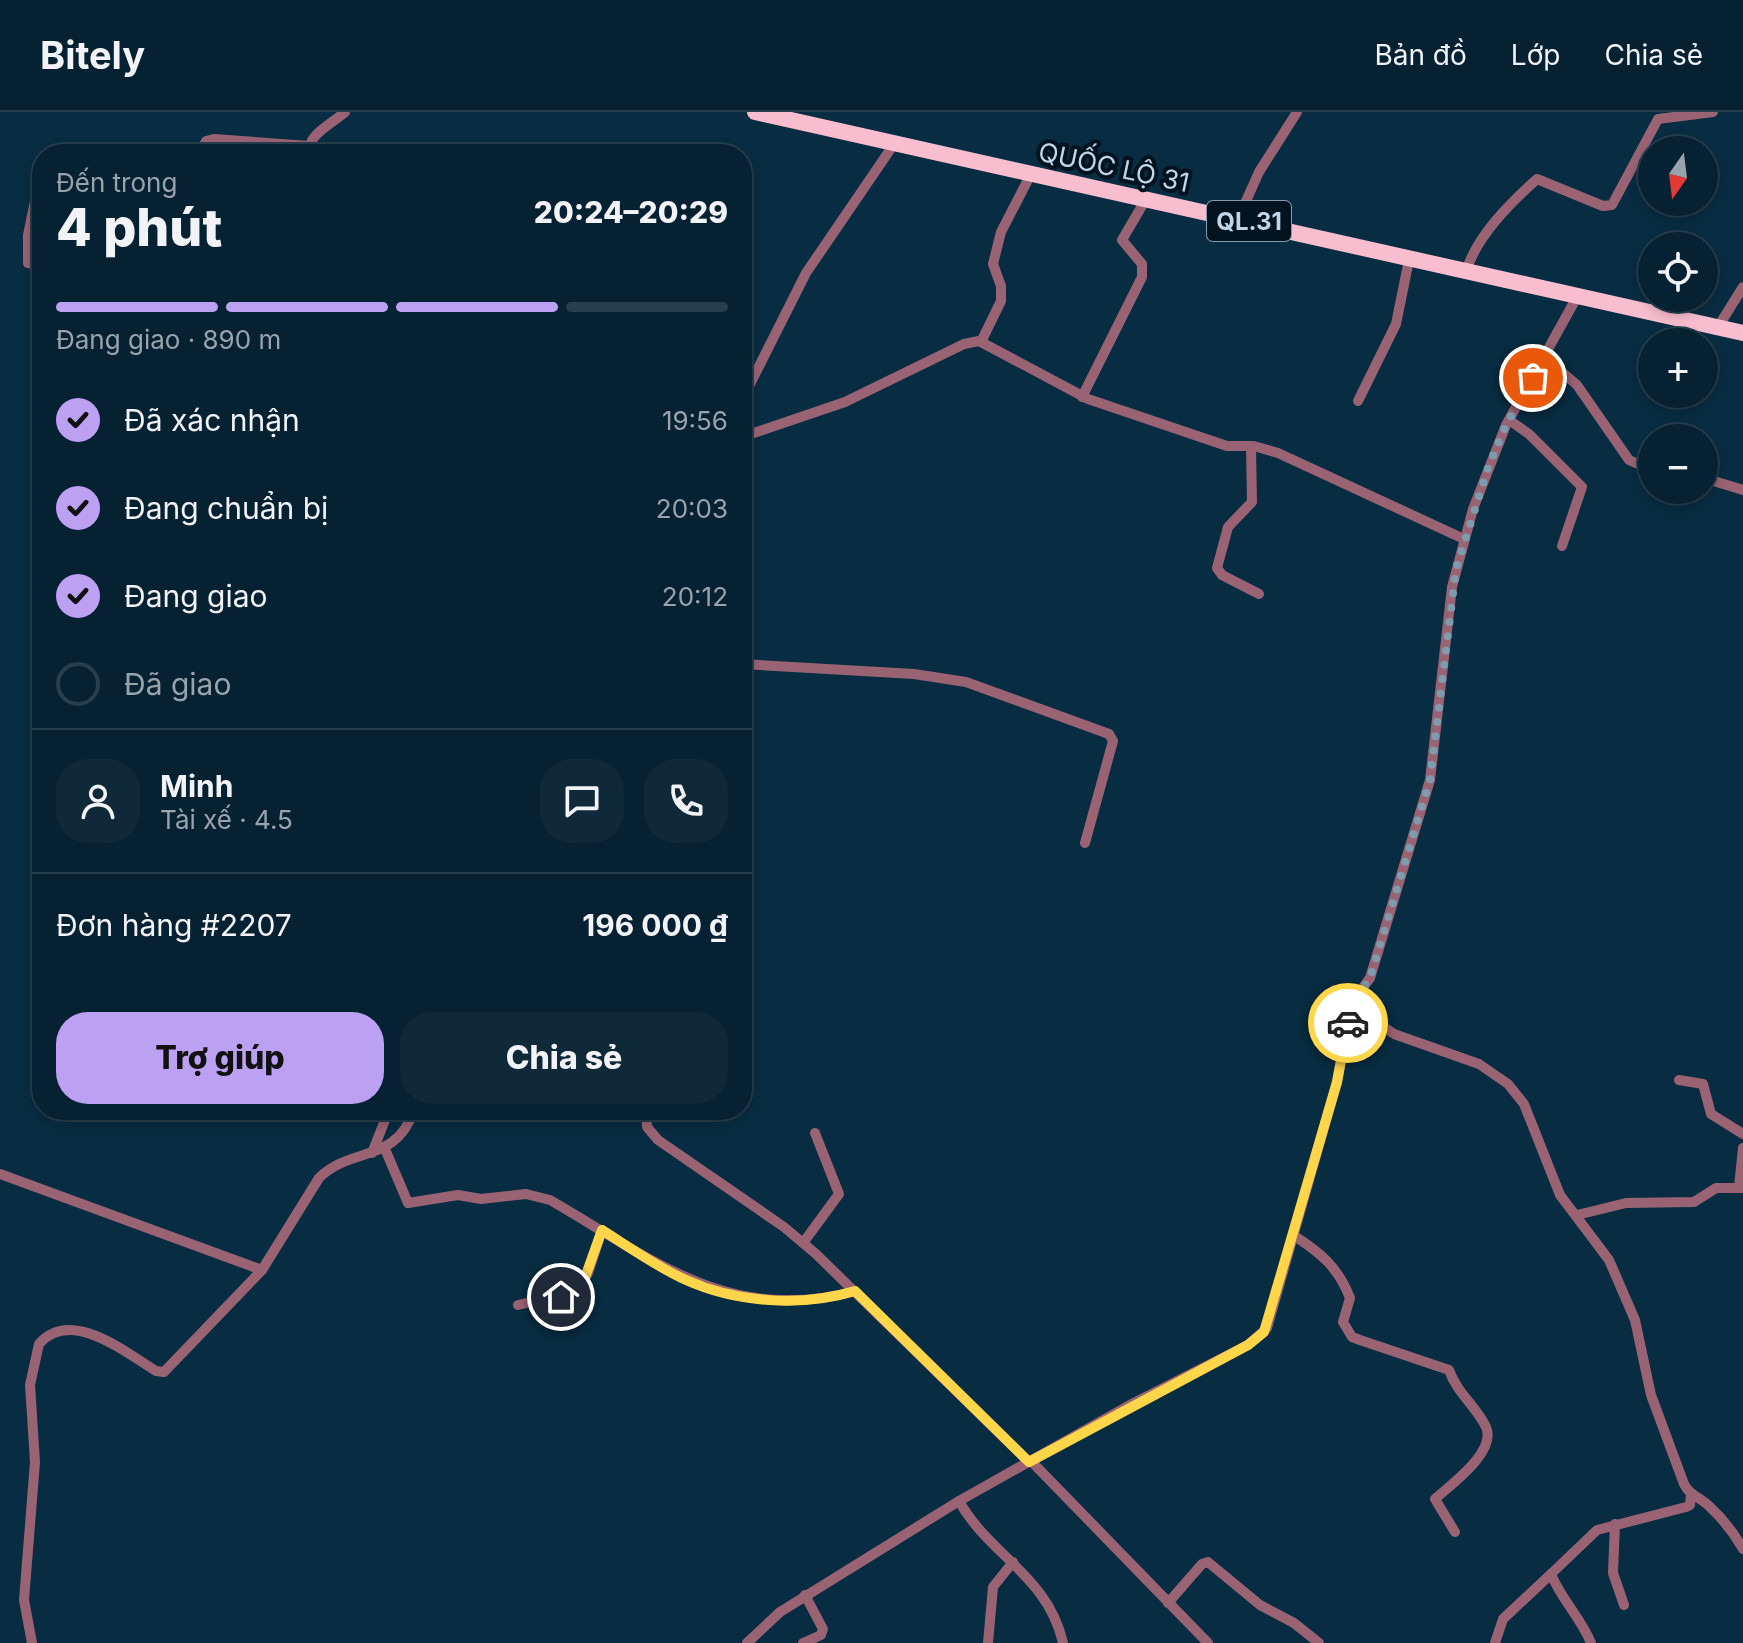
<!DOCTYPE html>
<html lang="vi">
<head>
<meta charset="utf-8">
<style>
	body { margin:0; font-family:Inter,sans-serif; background:#0f2939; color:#f1f3f6; height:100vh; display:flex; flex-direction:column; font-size:30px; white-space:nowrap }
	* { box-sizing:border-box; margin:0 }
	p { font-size:26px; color:#98a3ab }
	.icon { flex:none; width:44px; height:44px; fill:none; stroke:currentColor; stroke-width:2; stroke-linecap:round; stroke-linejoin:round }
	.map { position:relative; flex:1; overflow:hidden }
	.details { position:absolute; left:32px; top:32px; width:720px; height:976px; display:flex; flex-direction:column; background:#062131; border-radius:32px; box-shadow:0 4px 12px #0003,0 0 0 2px #273e4d }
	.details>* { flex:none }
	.needle { width:52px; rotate:194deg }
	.fabs { position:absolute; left:1638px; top:24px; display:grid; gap:16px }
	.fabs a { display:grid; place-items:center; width:80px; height:80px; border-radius:50%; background:#062131; box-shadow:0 4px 12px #0003,0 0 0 2px #273e4d; font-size:40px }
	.pin { position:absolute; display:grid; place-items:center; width:68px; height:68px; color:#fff; margin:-34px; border:4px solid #fff; border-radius:50%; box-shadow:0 2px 8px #0007 }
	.courier { position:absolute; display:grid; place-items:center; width:80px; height:80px; margin:-40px; border:6px solid #ffd54a; border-radius:50%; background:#fff; color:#222; box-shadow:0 2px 10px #0007 }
	.overview em { font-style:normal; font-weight:800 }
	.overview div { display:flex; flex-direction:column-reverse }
	.overview { display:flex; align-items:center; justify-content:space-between; height:136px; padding:0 24px }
	h1 { font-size:52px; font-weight:800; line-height:60px }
	.bar { display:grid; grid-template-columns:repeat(4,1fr); gap:12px 8px; align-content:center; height:96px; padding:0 24px }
	.bar i { height:10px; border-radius:6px; background:#273e4d }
	.bar .selected { background:#bca0f2 }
	.bar p { grid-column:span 4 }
	.line { display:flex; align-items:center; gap:20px; padding:0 24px; border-top:2px solid #273e4d }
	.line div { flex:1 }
	.round { display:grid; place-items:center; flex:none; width:84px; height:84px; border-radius:32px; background:#0f2939 }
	ol { padding:0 24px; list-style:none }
	li { display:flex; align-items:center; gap:24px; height:88px }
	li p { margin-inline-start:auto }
	li .icon { padding:8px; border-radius:50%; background:#bca0f2; color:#111; stroke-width:4 }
	li:last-child { color:#98a3ab }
	li i { width:44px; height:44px; border:4px solid #273e4d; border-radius:50% }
	.cta { display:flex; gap:16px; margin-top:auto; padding:16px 24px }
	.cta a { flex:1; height:92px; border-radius:32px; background:#bca0f2; color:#111; font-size:32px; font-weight:800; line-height:92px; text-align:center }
	.cta a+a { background:#0f2939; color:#f1f3f6 }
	header { display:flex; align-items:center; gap:48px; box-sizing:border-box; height:112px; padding:0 40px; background:#062131; border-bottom:2px solid #273e4d }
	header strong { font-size:38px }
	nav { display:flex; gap:44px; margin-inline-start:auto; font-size:28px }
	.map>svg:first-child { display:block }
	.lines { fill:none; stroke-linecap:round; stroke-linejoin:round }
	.minor { stroke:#996374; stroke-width:10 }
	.trunk { stroke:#f8bed0; stroke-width:16 }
	.done { stroke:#7f9bae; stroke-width:8; stroke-dasharray:0 14.4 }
	.route { stroke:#ffd54a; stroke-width:10 }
	.labels { text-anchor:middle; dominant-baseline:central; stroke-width:8; stroke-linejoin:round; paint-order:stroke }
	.shield { fill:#02131f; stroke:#869cac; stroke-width:2 }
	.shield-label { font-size:24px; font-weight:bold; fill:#bfd7e8 }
	.street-label { font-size:26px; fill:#bfd7e8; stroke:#02131f }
</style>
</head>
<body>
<header>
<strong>Bitely</strong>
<nav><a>Bản đồ</a><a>Lớp</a><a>Chia sẻ</a></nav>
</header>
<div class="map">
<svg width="1743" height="1531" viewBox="0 0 1743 1531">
	<rect width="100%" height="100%" fill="#082c41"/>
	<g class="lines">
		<!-- minor -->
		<g class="minor">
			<polyline points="199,42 206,29 214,27 309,34"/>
			<path d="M309 42C307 22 332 12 345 0"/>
			<polyline points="36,84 28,123 28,151 42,153"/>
			<polyline points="1238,107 1259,60 1297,0"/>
			<path d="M1466 160C1476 125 1509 92 1537 67L1603 94 1612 93 1658 7 1713 0"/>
			<polyline points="1718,215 1743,175"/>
			<polyline points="981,230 1001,189 1001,174 993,152 1001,120 1031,62"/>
			<polyline points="1544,245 1577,273 1629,348 1652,358"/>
			<polyline points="1082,285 1142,165 1142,152 1122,128 1146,87"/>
			<polyline points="742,288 806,161 894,32"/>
			<polyline points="1358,289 1396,212 1409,148"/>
			<polyline points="1509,308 1529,322 1582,375 1562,434"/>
			<polyline points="742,325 845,290 964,232 979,229 1088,287 1227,334 1254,334 1278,341 1464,427"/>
			<polyline points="1251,335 1252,390 1228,415 1217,456 1222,463 1259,482"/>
			<polyline points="1704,366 1743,378"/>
			<polyline points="742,552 914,562 966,570 1109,622 1113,629 1085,731"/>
			<path d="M1351 892 1394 922 1479 952 1508 972 1524 992 1560 1083 1609 1148 1635 1208 1651 1283 1684 1372C1690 1384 1700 1385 1709 1394 1723 1407 1734 1421 1743 1437"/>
			<polyline points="1679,968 1703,972 1711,1002 1743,1022"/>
			<polyline points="646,998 647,1015 658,1028 784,1115 816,1142 1029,1350"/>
			<path d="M385 1037 408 1091 458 1083 481 1087 526 1082 550 1088C651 1146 730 1214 855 1179"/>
			<polyline points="372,1041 389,998"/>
			<polyline points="0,1062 262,1158"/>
			<polyline points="1739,1075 1743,1036"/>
			<polyline points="1577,1103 1626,1091 1694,1090 1716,1076 1743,1076"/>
			<path d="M1293 1123C1321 1141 1338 1155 1350 1186L1343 1210 1352 1225 1360 1228 1449 1258C1457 1281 1476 1294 1486 1315 1497 1340 1450 1373 1435 1387L1455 1420"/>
			<polyline points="803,1131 839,1082 815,1021"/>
			<polyline points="518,1193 578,1179 588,1161 602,1118"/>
			<polyline points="1031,1349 1208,1531"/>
			<path d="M959 1389C989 1443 1048 1464 1063 1531"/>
			<polyline points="1615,1412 1613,1461 1624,1493"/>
			<polyline points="1168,1491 1202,1452 1208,1450 1260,1493 1294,1511 1319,1531"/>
			<path d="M32 1531 24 1488 35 1350 30 1273 39 1232C71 1195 126 1241 156 1259L164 1260 262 1158 319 1066C351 1034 396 1052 414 998"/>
			<polyline points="747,1531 780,1500 959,1389 1128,1294 1248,1233 1267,1216 1337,970 1351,892 1370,866 1430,668 1452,475 1473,397 1506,313 1578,183"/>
			<polyline points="803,1531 821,1523 823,1517 805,1483"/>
			<polyline points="988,1531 993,1475 1013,1450"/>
			<polyline points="1495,1531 1503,1507 1551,1462"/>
			<path d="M1591 1531C1581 1506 1561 1487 1551 1462L1597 1418 1686 1395 1690 1393 1691 1382"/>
		</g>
		<!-- trunk -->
		<polyline class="trunk" points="755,0 1743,221"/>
	</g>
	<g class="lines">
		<!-- done -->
		<polyline class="done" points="1348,911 1351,892 1370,866 1430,668 1456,457 1489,353 1506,313 1533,266"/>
		<!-- route -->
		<path class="route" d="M561 1185 582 1174 602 1118C629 1135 657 1155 686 1168 737 1191 802 1195 855 1179L1029 1350 1248 1233 1264 1220 1337 970 1348 911"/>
	</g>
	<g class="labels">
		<!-- shield labels -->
		<rect class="shield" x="1207" y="89" width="84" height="40" rx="6"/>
		<g class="shield-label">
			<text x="1249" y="109">QL.31</text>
		</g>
		<!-- street labels -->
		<g class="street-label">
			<text transform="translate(1114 55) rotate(12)">QUỐC LỘ 31</text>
		</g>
	</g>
</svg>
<div class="fabs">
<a><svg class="needle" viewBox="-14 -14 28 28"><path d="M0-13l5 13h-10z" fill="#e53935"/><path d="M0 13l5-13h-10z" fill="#98a3ab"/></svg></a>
<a><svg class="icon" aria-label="locate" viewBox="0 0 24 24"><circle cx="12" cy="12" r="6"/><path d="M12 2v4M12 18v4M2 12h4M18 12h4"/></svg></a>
<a>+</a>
<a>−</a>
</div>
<div class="pin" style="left:1533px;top:266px;background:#ea580c"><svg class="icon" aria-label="bag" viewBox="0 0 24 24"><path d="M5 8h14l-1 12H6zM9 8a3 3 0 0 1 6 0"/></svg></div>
<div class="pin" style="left:561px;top:1185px;background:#1f2937"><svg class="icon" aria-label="home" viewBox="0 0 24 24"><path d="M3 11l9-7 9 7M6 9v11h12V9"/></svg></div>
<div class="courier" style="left:1348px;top:911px"><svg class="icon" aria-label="car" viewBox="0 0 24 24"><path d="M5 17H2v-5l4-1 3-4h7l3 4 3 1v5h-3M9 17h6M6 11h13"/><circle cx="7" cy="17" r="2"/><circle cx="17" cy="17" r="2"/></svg></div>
<section class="details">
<div class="overview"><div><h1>4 phút</h1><p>Đến trong</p></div><em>20:24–20:29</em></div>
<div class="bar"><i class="selected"></i><i class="selected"></i><i class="selected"></i><i></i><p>Đang giao · 890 m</p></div>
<ol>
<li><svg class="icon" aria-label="check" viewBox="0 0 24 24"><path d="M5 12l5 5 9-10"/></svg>Đã xác nhận<p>19:56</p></li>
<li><svg class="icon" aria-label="check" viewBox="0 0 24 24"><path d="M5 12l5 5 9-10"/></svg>Đang chuẩn bị<p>20:03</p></li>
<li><svg class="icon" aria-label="check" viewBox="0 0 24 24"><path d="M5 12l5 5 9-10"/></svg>Đang giao<p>20:12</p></li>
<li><i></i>Đã giao</li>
</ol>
<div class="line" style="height:144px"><a class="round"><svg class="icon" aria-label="person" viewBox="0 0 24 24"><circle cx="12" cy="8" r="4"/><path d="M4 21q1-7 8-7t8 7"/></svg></a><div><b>Minh</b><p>Tài xế · 4.5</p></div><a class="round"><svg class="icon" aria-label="chat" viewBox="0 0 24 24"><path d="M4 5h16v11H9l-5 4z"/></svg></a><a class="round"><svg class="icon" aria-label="phone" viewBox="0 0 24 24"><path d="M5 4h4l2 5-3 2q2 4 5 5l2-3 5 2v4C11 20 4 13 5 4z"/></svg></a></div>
<div class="line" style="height:104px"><div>Đơn hàng #2207</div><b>196 000 ₫</b></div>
<div class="cta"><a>Trợ giúp</a><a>Chia sẻ</a></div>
</section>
</div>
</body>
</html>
